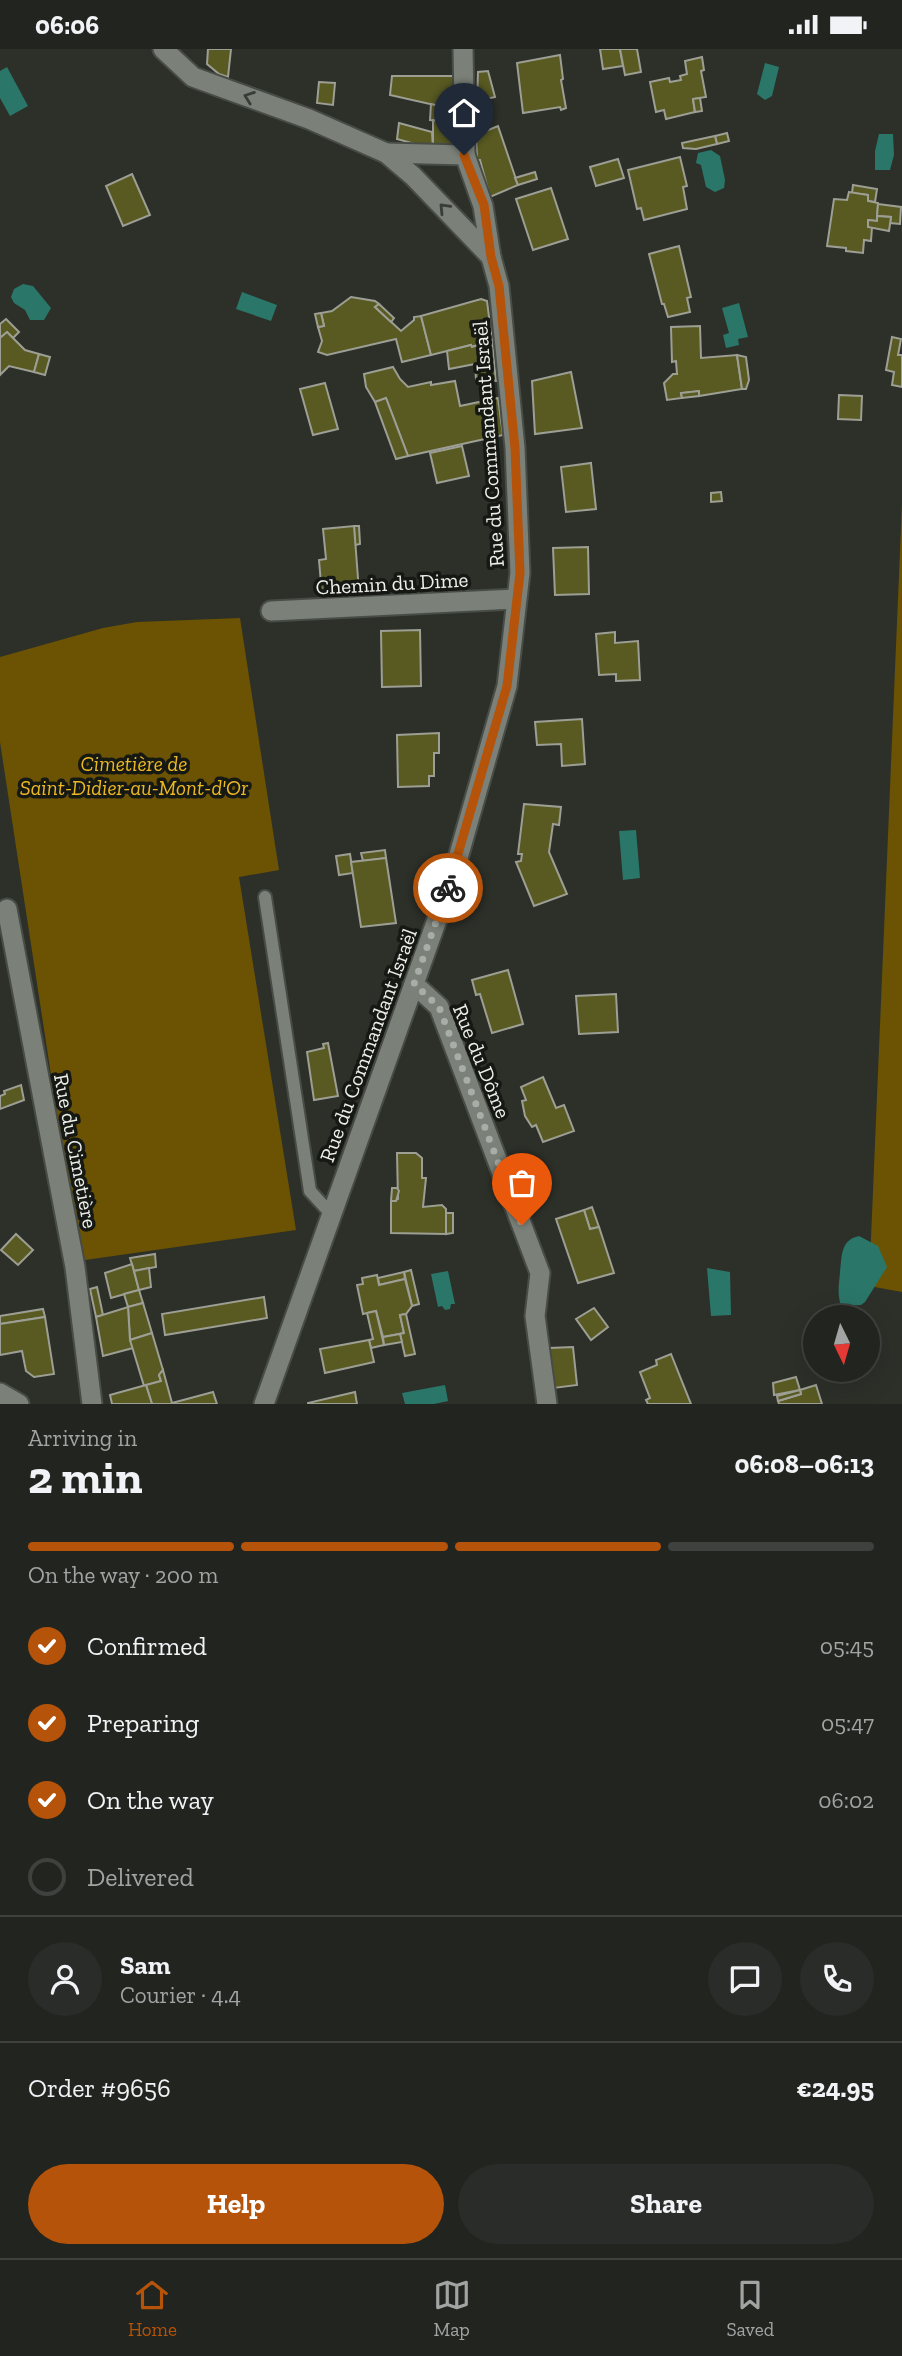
<!DOCTYPE html>
<html lang="en">
<head>
<meta charset="utf-8">
<style>
	body { margin:0; font-family:"Zilla Slab",serif; background:#292c28; color:#f1f3f6; height:100vh; display:flex; flex-direction:column; font-size:26px; white-space:nowrap }
	* { box-sizing:border-box; margin:0 }
	p { font-size:23px; color:#a2a4a4 }
	.icon { flex:none; width:38px; height:38px; fill:none; stroke:currentColor; stroke-width:2; stroke-linecap:round; stroke-linejoin:round }
	.map { position:relative; height:1355px; overflow:hidden }
	.details { display:flex; flex-direction:column; background:#21241f; flex:1 }
	.details>* { flex:none }
	.needle { width:46px; rotate:175deg }
	.fabs { position:absolute; left:803px; top:1256px; display:grid; gap:14px }
	.fabs a { display:grid; place-items:center; width:77px; height:77px; border-radius:50%; background:#21241f; box-shadow:0 7px 28px #0002,0 0 0 2px #3e413d; font-size:35px }
	.pin { position:absolute; display:grid; place-items:center; width:60px; height:60px; color:#fff; margin:-72px -30px; border-radius:50% 50% 50% 0; rotate:-45deg; box-shadow:0 0 7px #0007 }
	.pin .icon { rotate:45deg }
	.courier { position:absolute; display:grid; place-items:center; width:70px; height:70px; margin:-35px; border:5px solid #b45309; border-radius:50%; background:#fff; color:#222; box-shadow:0 2px 9px #0007 }
	.head em { font-style:normal; font-weight:700 }
	.head div { display:flex; flex-direction:column-reverse }
	.head { display:flex; align-items:center; justify-content:space-between; height:119px; padding:0 28px }
	h1 { font-size:46px; font-weight:700; line-height:52px }
	.bar { display:grid; grid-template-columns:repeat(4,1fr); gap:10px 7px; align-content:center; height:84px; padding:0 28px }
	.bar i { height:9px; border-radius:5px; background:#3e413d }
	.bar .active { background:#b45309 }
	.bar p { grid-column:span 4 }
	.line { display:flex; align-items:center; gap:18px; padding:0 28px; border-top:2px solid #3e413d }
	.line div { flex:1 }
	.round { display:grid; place-items:center; flex:none; width:74px; height:74px; border-radius:37px; background:#292c28 }
	ol { padding:0 28px; list-style:none }
	li { display:flex; align-items:center; gap:21px; height:77px }
	li p { margin-inline-start:auto }
	li .icon { padding:7px; border-radius:50%; background:#b45309; color:#fff; stroke-width:4 }
	li:last-child { color:#a2a4a4 }
	li i { width:38px; height:38px; border:4px solid #3e413d; border-radius:50% }
	.button { display:flex; gap:14px; margin-top:auto; padding:14px 28px }
	.button a { flex:1; height:80px; border-radius:42px; background:#b45309; color:#fff; font-size:28px; font-weight:700; line-height:80px; text-align:center }
	.button a+a { background:#292c28; color:#f1f3f6 }
	.status { display:flex; justify-content:space-between; align-items:center; height:49px; padding:0 35px; background:#21241f; direction:ltr }
	.status svg { height:19px; fill:currentColor }
	.dock { display:flex; justify-content:space-around; align-items:center; height:98px; border-top:2px solid #3e413d; background:#21241f; font-size:19px; color:#a2a4a4 }
	.dock a { display:grid; justify-items:center; gap:4px }
	.dock .active { color:#b45309 }
	.map>svg:first-child { display:block }
	.green { fill:#6c5303 }
	.water { fill:#2a7669 }
	.building { fill:#585a22; stroke:#9d9e94; stroke-width:2 }
	.lines { fill:none; stroke-linecap:round; stroke-linejoin:round }
	.service-casing { stroke:#484c46; stroke-width:16 }
	.minor-casing { stroke:#484c46; stroke-width:23 }
	.secondary-casing { stroke:#484c46; stroke-width:23 }
	.service { stroke:#7b8078; stroke-width:12 }
	.minor { stroke:#7b8078; stroke-width:19 }
	.secondary { stroke:#7b8078; stroke-width:19 }
	.oneway { stroke:#393c37 }
	.done { stroke:#a9ada7; stroke-width:7; stroke-dasharray:0 12.6 }
	.route { stroke:#b45309; stroke-width:9 }
	.labels { text-anchor:middle; dominant-baseline:central; stroke-width:7; stroke-linejoin:round; paint-order:stroke }
	.street-label { font-size:21px; fill:#edf0eb; stroke:#161814 }
	.park-label { font-size:21px; font-style:italic; fill:#ecb922; stroke:#161814 }
</style>
</head>
<body>
<div class="status"><b>06:06</b><svg viewBox="0 0 49 12"><path d="M0 12V9h3v3zM5 12V6h3v6zM10 12V3h3v9zM15 12V0h3v12zM26 1h20v11H26zM47 4h2v5h-2z"/></svg></div>
<div class="map">
<svg width="902" height="1355" viewBox="0 0 902 1355">
	<rect width="100%" height="100%" fill="#2c3029"/>
	<!-- green -->
	<g class="green">
		<polygon points="902,455 902,1243 869,1237"/>
		<polygon points="240,569 279,821 239,828 296,1181 85,1211 57,1065 0,693 0,608 103,579 137,573"/>
	</g>
	<!-- water -->
	<g class="water">
		<polygon points="765,14 779,18 772,47 765,51 757,45"/>
		<polygon points="7,18 28,57 10,67 0,49 0,22"/>
		<polygon points="879,85 893,85 894,106 890,121 875,121 875,102"/>
		<polygon points="711,101 720,107 725,131 724,139 715,143 706,138 701,116 696,114 698,104"/>
		<polygon points="23,235 33,237 51,259 44,271 30,271 25,261 14,254 11,248 14,240"/>
		<polygon points="242,243 277,256 271,272 236,260"/>
		<polygon points="739,254 748,288 738,290 739,296 726,299 723,286 729,284 722,259"/>
		<polygon points="636,781 640,829 623,831 619,782"/>
		<path d="M859 1187 878 1197 887 1218 865 1253 861 1256 841 1257C837 1244 839 1236 840 1223 842 1208 840 1191 859 1187Z"/>
		<polygon points="707,1219 730,1223 731,1266 711,1267"/>
		<polygon points="448,1222 455,1255 451,1255 450,1260 445,1261 442,1257 438,1258 431,1225"/>
		<polygon points="445,1336 448,1352 434,1355 405,1355 402,1344"/>
	</g>
	<!-- building -->
	<g class="building">
		<polygon points="208,0 231,0 228,28 219,25 207,15"/>
		<polygon points="600,0 620,0 623,17 603,20"/>
		<polygon points="620,0 637,0 641,23 625,26"/>
		<polygon points="560,6 563,30 561,31 566,59 561,61 560,58 523,64 517,14"/>
		<polygon points="702,8 704,21 701,22 706,48 693,50 695,63 666,70 664,61 656,63 650,33 669,29 670,33 681,31 680,27 687,25 685,12"/>
		<polygon points="488,22 495,48 477,52 478,23"/>
		<polygon points="392,27 457,27 457,59 439,60 439,57 390,46"/>
		<polygon points="319,33 335,34 333,56 317,54"/>
		<polygon points="700,49 702,62 695,63 693,50"/>
		<polygon points="431,55 439,57 438,72 430,71"/>
		<polygon points="457,59 456,100 433,100 433,71 438,72 439,60"/>
		<polygon points="399,74 432,83 433,100 397,90"/>
		<polygon points="498,77 518,136 490,148 480,111 477,111 476,86"/>
		<polygon points="727,84 729,92 717,95 715,87"/>
		<polygon points="715,87 717,95 696,100 683,99 682,94"/>
		<polygon points="680,108 687,137 683,138 687,160 644,171 641,159 637,160 628,121"/>
		<polygon points="618,110 624,129 596,137 590,118"/>
		<polygon points="535,123 537,130 518,136 515,129"/>
		<polygon points="132,125 150,166 123,177 106,137"/>
		<polygon points="853,136 877,140 875,153 868,152 868,146 852,144"/>
		<polygon points="551,139 568,190 533,201 516,150"/>
		<polygon points="849,143 868,146 868,152 878,154 877,172 868,171 868,178 872,178 871,192 864,191 863,204 846,202 846,199 827,197 834,150 847,151"/>
		<polygon points="878,155 901,158 900,175 890,174 891,168 877,167"/>
		<polygon points="877,167 891,168 889,182 868,178 868,171 877,172"/>
		<polygon points="679,197 691,248 687,249 690,263 668,268 664,255 662,255 649,205"/>
		<polygon points="351,248 375,252 379,255 375,258 401,282 414,271 414,268 421,267 431,306 402,313 396,290 327,306 318,303 322,292 318,278 324,277 321,264 332,262"/>
		<polygon points="481,250 487,252 492,291 472,298 471,296 431,306 421,267"/>
		<polygon points="379,255 394,269 391,273 375,258"/>
		<polygon points="321,264 324,277 318,278 315,265"/>
		<polygon points="6,270 19,283 13,289 7,283 0,289 0,275"/>
		<polygon points="700,277 701,309 737,306 742,340 699,347 699,342 681,344 682,349 667,351 664,334 673,325 677,325 676,312 672,313 671,278"/>
		<polygon points="7,283 25,301 39,305 34,323 9,317 0,326 0,289"/>
		<polygon points="892,288 901,290 898,306 902,306 902,338 892,336 894,323 886,321"/>
		<polygon points="492,291 496,332 476,330 475,315 449,320 447,302 471,296 472,298"/>
		<polygon points="39,305 50,308 45,326 34,323"/>
		<polygon points="737,306 746,308 749,331 746,340 742,340"/>
		<polygon points="393,318 400,330 408,338 431,333 431,336 455,332 460,357 498,349 503,386 408,407 386,349 375,353 366,338 364,325"/>
		<polygon points="571,323 582,379 535,385 532,332"/>
		<polygon points="325,334 338,380 313,386 300,340"/>
		<polygon points="699,342 699,347 682,349 681,344"/>
		<polygon points="839,346 862,347 861,371 838,370"/>
		<polygon points="386,349 408,407 396,410 375,353"/>
		<polygon points="462,397 469,427 437,434 430,404"/>
		<polygon points="591,414 596,460 566,463 561,418"/>
		<polygon points="721,443 722,452 711,453 711,444"/>
		<polygon points="354,477 359,477 360,495 355,496"/>
		<polygon points="354,477 359,542 322,546 319,511 326,510 323,480"/>
		<polygon points="588,498 589,545 555,546 553,499"/>
		<polygon points="420,581 421,637 382,638 381,582"/>
		<polygon points="615,583 615,594 638,592 640,631 616,632 616,625 599,626 596,585"/>
		<polygon points="582,670 585,715 562,717 561,695 537,696 535,673"/>
		<polygon points="439,684 439,704 434,704 434,727 429,727 429,737 398,738 397,686"/>
		<polygon points="524,755 561,758 559,776 553,775 549,803 567,845 534,857 516,813 521,812 522,805 518,805"/>
		<polygon points="385,801 386,809 363,812 361,804"/>
		<polygon points="350,805 353,824 339,826 336,807"/>
		<polygon points="386,809 396,874 361,878 351,813"/>
		<polygon points="508,921 523,975 492,984 480,945 476,946 472,931"/>
		<polygon points="616,945 618,983 579,985 576,947"/>
		<polygon points="328,994 338,1047 314,1051 307,1003 324,999 323,995"/>
		<polygon points="543,1028 556,1059 564,1056 574,1082 543,1093 536,1076 532,1078 525,1067 522,1052 526,1051 521,1038"/>
		<polygon points="21,1036 24,1051 0,1060 0,1047 5,1045 4,1042"/>
		<polygon points="397,1104 416,1104 422,1109 422,1129 426,1129 423,1158 442,1156 446,1160 446,1185 391,1184 391,1152 398,1150"/>
		<polygon points="392,1139 397,1139 399,1142 396,1152 391,1152"/>
		<polygon points="592,1158 599,1178 590,1180 584,1161"/>
		<polygon points="584,1161 590,1180 599,1178 614,1224 578,1234 556,1170"/>
		<polygon points="446,1164 453,1164 453,1184 446,1185"/>
		<polygon points="16,1185 33,1201 18,1216 1,1201"/>
		<polygon points="155,1205 156,1218 134,1222 130,1209"/>
		<polygon points="132,1215 139,1241 111,1249 105,1224"/>
		<polygon points="149,1219 151,1238 139,1241 134,1222"/>
		<polygon points="411,1221 419,1255 412,1257 404,1223"/>
		<polygon points="404,1223 405,1230 379,1236 378,1229"/>
		<polygon points="377,1226 379,1236 405,1230 412,1257 406,1265 400,1266 404,1284 383,1288 376,1262 363,1265 357,1236 363,1235 362,1229"/>
		<polygon points="97,1238 103,1266 96,1268 90,1240"/>
		<polygon points="139,1241 143,1254 128,1258 124,1245"/>
		<polygon points="264,1248 267,1269 165,1286 162,1265"/>
		<polygon points="143,1254 152,1284 130,1291 128,1258"/>
		<polygon points="128,1258 130,1291 133,1299 103,1307 96,1268"/>
		<polygon points="594,1259 608,1278 591,1291 576,1270"/>
		<polygon points="43,1260 45,1268 0,1275 0,1267"/>
		<polygon points="376,1262 384,1296 371,1299 369,1291 373,1290 367,1264"/>
		<polygon points="406,1265 415,1305 405,1307 400,1285 404,1284 400,1266"/>
		<polygon points="45,1268 54,1325 34,1328 26,1322 22,1302 0,1306 0,1275"/>
		<polygon points="152,1284 163,1321 159,1326 161,1332 144,1337 130,1291"/>
		<polygon points="400,1285 402,1293 384,1296 383,1288"/>
		<polygon points="369,1291 374,1313 325,1324 320,1300"/>
		<polygon points="573,1298 577,1336 554,1339 549,1299"/>
		<polygon points="671,1305 691,1355 648,1355 646,1351 650,1349 640,1323 657,1316 656,1311"/>
		<polygon points="163,1321 172,1354 213,1343 217,1355 152,1355 146,1336 161,1332 159,1326"/>
		<polygon points="796,1328 800,1341 774,1346 773,1334"/>
		<polygon points="146,1336 152,1355 112,1355 110,1346"/>
		<polygon points="816,1336 822,1355 779,1355 778,1352 801,1345 800,1341"/>
		<polygon points="800,1341 801,1345 778,1352 777,1347"/>
		<polygon points="355,1343 357,1355 308,1355 308,1354"/>
	</g>
	<g class="lines">
		<!-- service casing -->
		<g class="service-casing">
			<polyline id="service" points="265,848 310,1142 332,1166"/>
		</g>
		<!-- minor casing -->
		<g class="minor-casing">
			<g id="minor">
				<polyline points="163,0 193,28 309,70 386,104 413,127 491,208 499,237 515,399 520,524 507,637 454,823 264,1355"/>
				<polyline points="463,0 465,106 483,157 491,208"/>
				<polyline points="386,104 465,106"/>
				<polyline points="271,562 516,550"/>
				<polyline points="7,860 75,1218 92,1355"/>
				<polyline points="414,935 439,958 540,1224 535,1267 547,1355"/>
			</g>
		</g>
		<!-- secondary casing -->
		<g class="secondary-casing">
			<polyline id="secondary" points="0,1344 19,1355"/>
		</g>
		<!-- service -->
		<use href="#service" class="service"/>
		<!-- minor -->
		<use href="#minor" class="minor"/>
		<!-- secondary -->
		<use href="#secondary" class="secondary"/>
	</g>
	<!-- one-way arrows -->
	<defs><path id="oneway-chevron" d="M-2-3.5L2.5 0L-2 3.5" fill="none" stroke-width="1.6" stroke-linecap="round" stroke-linejoin="round" transform="scale(1.75)"/></defs>
	<g class="oneway">
		<use href="#oneway-chevron" transform="translate(249 48) rotate(-160)"/>
		<use href="#oneway-chevron" transform="translate(444 159) rotate(-134)"/>
	</g>
	<g class="lines">
		<!-- done -->
		<polyline class="done" points="448,839 414,935 439,958 522,1176"/>
		<!-- route -->
		<polyline class="route" points="448,839 507,637 520,524 515,399 499,237 491,208 484,156 464,106"/>
	</g>
	<g class="labels">
		<!-- street labels -->
		<g class="street-label">
			<text transform="translate(488 395) rotate(-94)">Rue du Commandant Israël</text>
			<text transform="translate(392 534) rotate(-3)">Chemin du Dime</text>
			<text transform="translate(368 996) rotate(-70)">Rue du Commandant Israël</text>
			<text transform="translate(482 1012) rotate(68)">Rue du Dôme</text>
			<text transform="translate(76 1102) rotate(79)">Rue du Cimetière</text>
		</g>
		<!-- park labels -->
		<g class="park-label">
			<text x="134" y="714">Cimetière de<tspan x="134" dy="24">Saint-Didier-au-Mont-d'Or</tspan></text>
		</g>
	</g>
</svg>
<div class="fabs">
<a><svg class="needle" viewBox="-14 -14 28 28"><path d="M0-13l5 13h-10z" fill="#e53935"/><path d="M0 13l5-13h-10z" fill="#a2a4a4"/></svg></a>
</div>
<div class="pin" style="left:522px;top:1176px;background:#ea580c"><svg class="icon" aria-label="bag" viewBox="0 0 24 24"><path d="M5 8h14l-1 12H6zM9 8a3 3 0 0 1 6 0"/></svg></div>
<div class="pin" style="left:464px;top:106px;background:#1f2937"><svg class="icon" aria-label="home" viewBox="0 0 24 24"><path d="M3 11l9-7 9 7M6 9v11h12V9"/></svg></div>
<div class="courier" style="left:448px;top:839px"><svg class="icon" aria-label="bike" viewBox="0 0 24 24"><circle cx="6" cy="16" r="4"/><circle cx="18" cy="16" r="4"/><path d="M6 16l4-8h5l3 8M10 8l3 8H6M13 5h3"/></svg></div>
</div>
<section class="details">
<div class="head"><div><h1>2 min</h1><p>Arriving in</p></div><em>06:08–06:13</em></div>
<div class="bar"><i class="active"></i><i class="active"></i><i class="active"></i><i></i><p>On the way · 200 m</p></div>
<ol>
<li><svg class="icon" aria-label="check" viewBox="0 0 24 24"><path d="M5 12l5 5 9-10"/></svg>Confirmed<p>05:45</p></li>
<li><svg class="icon" aria-label="check" viewBox="0 0 24 24"><path d="M5 12l5 5 9-10"/></svg>Preparing<p>05:47</p></li>
<li><svg class="icon" aria-label="check" viewBox="0 0 24 24"><path d="M5 12l5 5 9-10"/></svg>On the way<p>06:02</p></li>
<li><i></i>Delivered</li>
</ol>
<div class="line" style="height:126px"><a class="round"><svg class="icon" aria-label="person" viewBox="0 0 24 24"><circle cx="12" cy="8" r="4"/><path d="M4 21q1-7 8-7t8 7"/></svg></a><div><b>Sam</b><p>Courier · 4.4</p></div><a class="round"><svg class="icon" aria-label="chat" viewBox="0 0 24 24"><path d="M4 5h16v11H9l-5 4z"/></svg></a><a class="round"><svg class="icon" aria-label="phone" viewBox="0 0 24 24"><path d="M5 4h4l2 5-3 2q2 4 5 5l2-3 5 2v4C11 20 4 13 5 4z"/></svg></a></div>
<div class="line" style="height:91px"><div>Order #9656</div><b>€24.95</b></div>
<div class="button"><a>Help</a><a>Share</a></div>
</section>
<nav class="dock">
<a class="active"><svg class="icon" aria-label="home" viewBox="0 0 24 24"><path d="M3 11l9-7 9 7M6 9v11h12V9"/></svg>Home</a>
<a><svg class="icon" aria-label="map" viewBox="0 0 24 24"><path d="M3 6l6-2 6 2 6-2v14l-6 2-6-2-6 2zM9 4v14M15 6v14"/></svg>Map</a>
<a><svg class="icon" aria-label="saved" viewBox="0 0 24 24"><path d="M7 4h10v16l-5-4-5 4z"/></svg>Saved</a>
</nav>
</body>
</html>
